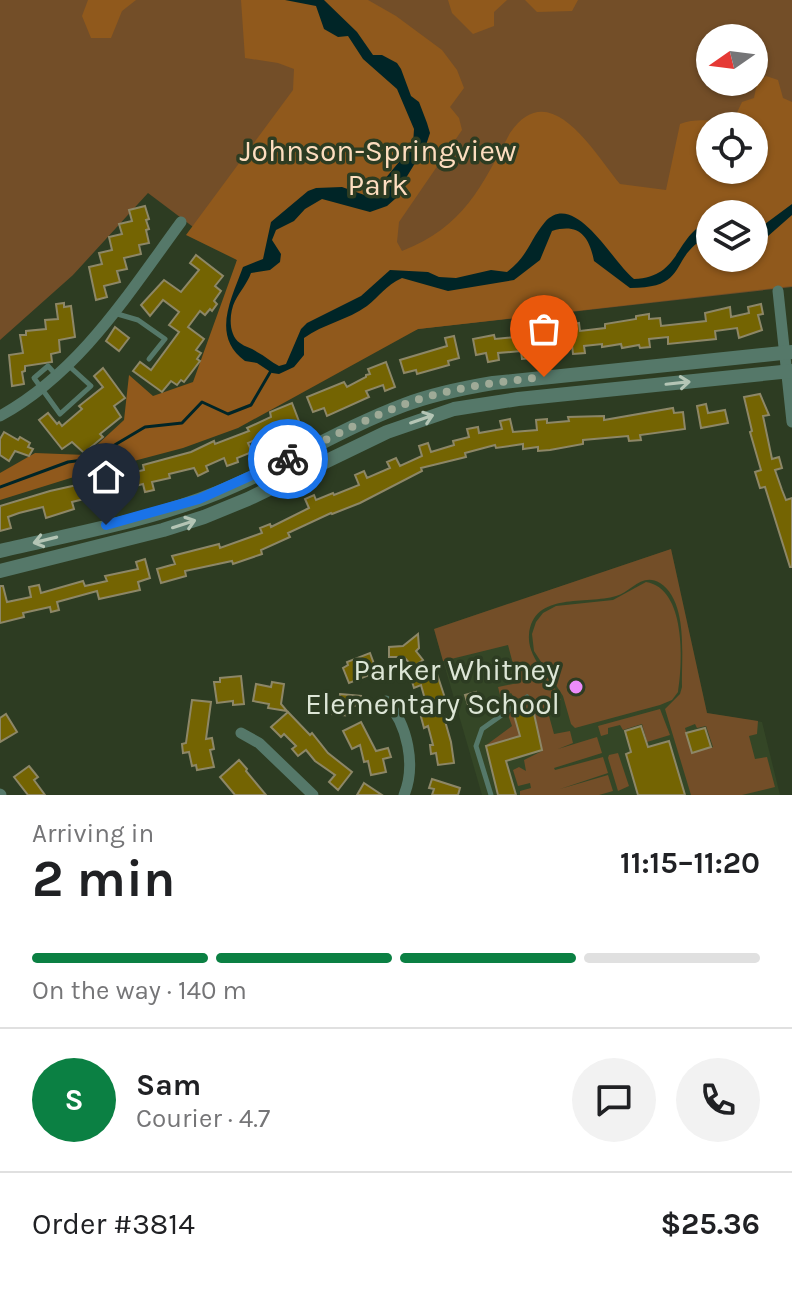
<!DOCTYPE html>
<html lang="en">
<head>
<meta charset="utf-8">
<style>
	body { margin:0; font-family:Karla,sans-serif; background:#f2f2f2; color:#202124; height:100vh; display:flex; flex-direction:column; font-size:30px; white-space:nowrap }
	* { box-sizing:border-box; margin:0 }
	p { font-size:26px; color:#757577 }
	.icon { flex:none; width:44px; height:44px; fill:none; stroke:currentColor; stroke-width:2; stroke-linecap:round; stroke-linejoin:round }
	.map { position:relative; height:795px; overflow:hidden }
	.panel { display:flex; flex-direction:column; background:#fff; flex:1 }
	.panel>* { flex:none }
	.needle { width:52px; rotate:256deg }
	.buttons { position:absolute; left:696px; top:24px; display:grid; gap:16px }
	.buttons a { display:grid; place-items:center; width:72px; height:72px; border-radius:50%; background:#fff; box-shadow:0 2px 6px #0004; font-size:40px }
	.pin { position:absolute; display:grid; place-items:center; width:68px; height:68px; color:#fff; margin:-82px -34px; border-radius:50% 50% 50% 0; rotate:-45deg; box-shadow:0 0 8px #0007 }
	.pin .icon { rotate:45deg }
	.courier { position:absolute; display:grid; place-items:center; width:80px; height:80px; margin:-40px; border:6px solid #1a73e8; border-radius:50%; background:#fff; color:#222; box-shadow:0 2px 10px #0007 }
	.headline em { font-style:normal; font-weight:700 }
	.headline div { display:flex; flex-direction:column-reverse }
	.headline { display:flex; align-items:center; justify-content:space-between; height:136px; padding:0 32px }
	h1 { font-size:52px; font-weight:700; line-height:60px }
	.bar { display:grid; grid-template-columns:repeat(4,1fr); gap:12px 8px; align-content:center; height:96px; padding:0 32px }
	.bar i { height:10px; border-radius:6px; background:#e0e0e0 }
	.bar .on { background:#0b8043 }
	.bar p { grid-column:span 4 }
	.line { display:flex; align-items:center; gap:20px; padding:0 32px; border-top:2px solid #e0e0e0 }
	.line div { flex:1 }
	.round { display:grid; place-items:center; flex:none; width:84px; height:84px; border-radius:42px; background:#f2f2f2 }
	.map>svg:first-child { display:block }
	.built { fill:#344626 }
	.green { fill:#734e28; fill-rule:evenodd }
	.forest { fill:#90591c; fill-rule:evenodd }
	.water { fill:#002527 }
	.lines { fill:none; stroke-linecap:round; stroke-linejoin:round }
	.stream { stroke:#002527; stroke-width:3 }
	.building { fill:#746402; stroke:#8d8767; stroke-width:2 }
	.service { stroke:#557869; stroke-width:5 }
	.minor { stroke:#557869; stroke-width:11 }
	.tertiary { stroke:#557869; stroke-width:14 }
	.oneway { stroke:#b4c5b5 }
	.done { stroke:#9faa97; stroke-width:8; stroke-dasharray:0 14.4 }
	.route { stroke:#1a73e8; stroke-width:10 }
	.poi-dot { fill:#ec8cfa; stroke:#2d3c22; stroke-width:3 }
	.labels { text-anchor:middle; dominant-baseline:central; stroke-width:7; stroke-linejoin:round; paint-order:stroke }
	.park-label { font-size:30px; fill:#fdddbf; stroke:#2d3c22 }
	.poi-label { font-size:30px; fill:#dde6d6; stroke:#2d3c22; text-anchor:end }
</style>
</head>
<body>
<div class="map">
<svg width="792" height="795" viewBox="0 0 792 795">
	<rect width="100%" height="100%" fill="#2d3c22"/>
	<!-- built -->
	<polygon class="built" points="671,549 707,713 762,722 780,795 482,795 434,629"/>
	<!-- green -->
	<g class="green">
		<path d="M0 0H792V287L418 329 202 421 237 260 148 193 73 275 0 340ZM710 38H754V82H710ZM710 126H754V170H710ZM710 214H754V258H710Z"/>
		<path d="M671 549 707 713 758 721 757 734 749 736 755 759 767 757 775 787 742 795H691L665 709 680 694 682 687C681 658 689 602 660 583 642 572 631 592 616 596 587 605 533 591 529 635 527 659 553 679 561 700L549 702 546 705 554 734 570 731 573 743 558 749 597 737 602 753 554 768 555 770 603 757 608 773 560 789 608 775 613 791 599 795H520V791L531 788 530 783 518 786 513 770 519 767 526 771 524 760 542 751 537 732 485 746 512 726 508 715 520 706 523 712 514 715 518 729 537 723 533 709 525 711 521 698 515 699 511 693 501 699 498 687 518 683 508 645 443 661 434 629ZM695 724 697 728 706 726 713 747 692 753 685 728Z"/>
		<path d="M646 582C686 588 683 663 678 692L672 700 660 705 575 728 571 724 563 696 534 651 532 634 536 622 543 613 556 606 613 600Z"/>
		<polygon points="660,709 670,735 647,742 642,724 623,730 620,725 608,728 608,734 601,736 598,726"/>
		<polygon points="618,753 629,786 618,791 608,758 609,755"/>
	</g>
	<!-- forest -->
	<g class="forest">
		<polygon points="88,0 136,0 122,11 111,38 91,38 82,16"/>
		<path d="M241 0H368L396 16 442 50 457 70 464 88 450 107 459 118 462 130 399 222 397 242 402 251C464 227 481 187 510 133 550 74 594 153 620 184L666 190 680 124C696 117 716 122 733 121L742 102 754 98 757 83 766 76 778 80 783 98 792 102V286L418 329 238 428 183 448 77 476 0 500V473L35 453 86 455 124 420 129 375 153 396 193 382 237 260 186 235 293 90 294 69 278 63 245 58ZM710 126H754V170H710ZM710 214H754V258H710Z"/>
		<polygon points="448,0 507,0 494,12 494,26 473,34 452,13"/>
		<polygon points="525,0 578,0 572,11 537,12"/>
	</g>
	<!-- water -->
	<g class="water">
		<path d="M285 0H324L357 32 373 55H382L397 63 401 69 411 96 419 102 427 123 430 133 426 145 406 178 403 192 387 206 370 212 322 199 305 209 294 221 276 230 272 240 281 254 280 262 270 270 251 273C247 284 240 291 235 301 229 313 228 335 240 343 245 347 252 348 257 352 265 356 271 362 279 366L286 364 301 329 307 323 361 296 390 270 428 272 439 277 456 278 491 270 507 272C529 255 529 241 545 222 575 189 613 263 634 279 682 277 673 237 710 220V235C666 257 692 288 630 288L594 261C589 235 578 223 552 231L540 260 514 280 448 291 402 278C385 286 380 296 367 306 348 320 323 324 304 338V355L294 367 279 374 272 373 257 363 245 361C211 336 231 300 243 267L263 259 271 222 308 191 316 188 342 187 370 197 413 145 414 129 397 89 363 59 348 36 338 37 324 29 316 6Z"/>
		<polygon points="792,204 792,215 767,237 763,239 754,236 754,222 765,224"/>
	</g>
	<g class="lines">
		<!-- stream -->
		<polyline class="stream" points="0,487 68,462 91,459 145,427 182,423 202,402 228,414 251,405 272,369"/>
	</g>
	<!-- building -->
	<g class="building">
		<polygon points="145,206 149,219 146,220 149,229 146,230 149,243 139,245 141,254 124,258 127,269 117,271 120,282 104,286 107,297 96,300 89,267 102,264 99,253 112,250 109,237 122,234 119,224 132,221 129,210"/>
		<polygon points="196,255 223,276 215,286 221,291 214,301 217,304 212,311 210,309 205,315 200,311 188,327 204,339 196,350 201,353 197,359 200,361 184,382 181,380 177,385 171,381 162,392 133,371 140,362 151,370 179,332 169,325 179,312 163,300 150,316 141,305 164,280 181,292 199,270 190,263"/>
		<polygon points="64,303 64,307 71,306 75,337 59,340 60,352 51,354 52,362 25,366 25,371 22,372 24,384 12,386 9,355 23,353 20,335 26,335 26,331 46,329 45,320 58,319 56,304"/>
		<polygon points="761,304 763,314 758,315 762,330 739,338 737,328 715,331 716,339 668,344 668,337 649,339 650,347 640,348 639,345 622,348 621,344 602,347 602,344 584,346 585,353 573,354 572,345 548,348 549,356 541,357 522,359 521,351 498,353 499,360 488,362 486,353 476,355 473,339 494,335 495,339 537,335 536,331 579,323 580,331 605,328 605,324 636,319 636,316 649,314 649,319 660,318 661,326 706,321 705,313 730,307 731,317 749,313 748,307"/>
		<polygon points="115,327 129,338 119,351 106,341"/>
		<polygon points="454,336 459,358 448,361 449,365 417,374 416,370 404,373 400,360 447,346 445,338"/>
		<polygon points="386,362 395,387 385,391 383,385 366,391 369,397 327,416 324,408 313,412 307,397 344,382 347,387 366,377 366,375 370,374 368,369"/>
		<polygon points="103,368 125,398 114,406 121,417 100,434 103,437 84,453 72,442 62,449 39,420 48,413 57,424 59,422 62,426 82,409 79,406 103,387 94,376"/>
		<polygon points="760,394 769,415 763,416 772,459 779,457 782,468 775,470 782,490 786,500 792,498 792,567 790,567 765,487 760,488 755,472 761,470 750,432 752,431 744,397"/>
		<polygon points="292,403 300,424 289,428 287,423 274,428 278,438 268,443 264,436 248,443 252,452 237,458 238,462 227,466 224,458 206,466 208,471 198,476 194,468 169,474 170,478 152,482 154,490 145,492 143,484 119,490 121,496 105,501 104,494 72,502 74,509 46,518 43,507 19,513 8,517 11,528 0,531 0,506 50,491 144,470 143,465 191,452 214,441 215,444 249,431 247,428 271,417 270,412"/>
		<polygon points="706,404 708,413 725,410 728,423 701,428 697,406"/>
		<polygon points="673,408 674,413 683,412 685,429 640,435 641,440 629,441 628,436 583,440 583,444 550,450 538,451 538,447 523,449 523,444 496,448 495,445 465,453 466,457 421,468 422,471 360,503 332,514 331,513 288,533 290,537 261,550 262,554 233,564 232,561 185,571 186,576 161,583 157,569 175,564 172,556 219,544 220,548 262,533 260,528 270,524 271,527 309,508 305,499 314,495 316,500 333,493 334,495 359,485 355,475 364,471 367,478 390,468 387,462 396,458 400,466 422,456 419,446 428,443 431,452 454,445 453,441 469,437 467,429 478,427 479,433 502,429 500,421 510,419 513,432 537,430 536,420 547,419 547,423 569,421 568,417 604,416 604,420"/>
		<polygon points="4,432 18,440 20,437 30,443 28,447 33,449 29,456 15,451 9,461 0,455 0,439"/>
		<polygon points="145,559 150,578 138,582 140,590 99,599 97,591 57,602 59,610 51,612 50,607 23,613 24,617 0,623 0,586 3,586 7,602 31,597 29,587 39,585 41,593 83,581 85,586 107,581 105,576 138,569 136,562"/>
		<polygon points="418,634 419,648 416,651 423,660 413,667 404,657 389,657 389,647 403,646"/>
		<polygon points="370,653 377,672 349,683 343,668 348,665 347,662"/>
		<polygon points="435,668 445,698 439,700 451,742 454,763 438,765 436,753 431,754 430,745 433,745 428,726 424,728 420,713 428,710 421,685 414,688 410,675"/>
		<polygon points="241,676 244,704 233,705 233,701 217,703 214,682 220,682 220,678"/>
		<polygon points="272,682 284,684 281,704 287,711 268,708 269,704 253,701 256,684 271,687"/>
		<polygon points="476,692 481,708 470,711 465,695"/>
		<polygon points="340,694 361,696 360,706 352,706 351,716 332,714 333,705 339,705"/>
		<polygon points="192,700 211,702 206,739 212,738 214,749 210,750 214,767 197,770 196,765 192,766 189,752 183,753 182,744 186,743"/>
		<polygon points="533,709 542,750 506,761 516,795 498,795 486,746 520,736 514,715"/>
		<polygon points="288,712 310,735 312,733 328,753 352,772 338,790 329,782 335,775 315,761 306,750 298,756 292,749 296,746 284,734 281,737 271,727"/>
		<polygon points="6,714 17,732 0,742 0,718"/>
		<polygon points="361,722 376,751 388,748 391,757 383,759 386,772 371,775 368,761 364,762 360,745 352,749 343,731"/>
		<polygon points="641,726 648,747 669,741 685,795 638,795 626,754 631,752 625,731"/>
		<polygon points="705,728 711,747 692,753 686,733"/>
		<polygon points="239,760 247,769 246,771 266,795 235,795 220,777"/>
		<polygon points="29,766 38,777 34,780 45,795 28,795 14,777"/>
		<polygon points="432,779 460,788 458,795 432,795 434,789 429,788"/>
		<polygon points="364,783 382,795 357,795"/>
	</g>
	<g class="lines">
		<!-- service -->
		<g class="service">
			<polyline points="114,313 138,320 165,339 149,359"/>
			<polyline points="57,376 48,366 34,378 60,414 91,386 69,366"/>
			<polyline points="491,795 476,746 482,729 527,697"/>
		</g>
		<!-- minor -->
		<g class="minor">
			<polyline points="778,291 792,422"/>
			<path d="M0 416C80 372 128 294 181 222"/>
			<path d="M386 701C408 724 416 766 404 795"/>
			<polyline points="241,733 259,743 313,795"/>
			<polyline points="0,794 1,795"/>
		</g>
		<!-- tertiary -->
		<g class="tertiary">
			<path d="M0 551C72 534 148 521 217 493 281 467 340 429 404 405 433 394 463 388 493 383L792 352"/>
			<polyline points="0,571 163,530 204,517 248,499 387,432 454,409 518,399 792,371"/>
		</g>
	</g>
	<!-- one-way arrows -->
	<defs><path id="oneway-shaft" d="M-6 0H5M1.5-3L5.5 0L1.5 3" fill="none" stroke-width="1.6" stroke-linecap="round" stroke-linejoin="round" transform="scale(2)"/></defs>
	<g class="oneway">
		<use href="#oneway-shaft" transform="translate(678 383) rotate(-6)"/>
		<use href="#oneway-shaft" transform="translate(422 419) rotate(-19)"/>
		<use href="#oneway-shaft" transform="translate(184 524) rotate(-18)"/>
		<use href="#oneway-shaft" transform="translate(45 540) rotate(166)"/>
	</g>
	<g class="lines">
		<!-- done -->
		<path class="done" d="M288 459C326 440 365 419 405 404 450 388 496 382 544 377"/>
		<!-- route -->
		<polyline class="route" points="106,525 199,499 288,459"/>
	</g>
	<!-- markers -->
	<circle class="poi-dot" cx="576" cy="687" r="8"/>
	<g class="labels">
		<!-- park labels -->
		<g class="park-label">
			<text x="378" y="151">Johnson-Springview<tspan x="378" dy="34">Park</tspan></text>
		</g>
		<!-- poi labels -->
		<g class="poi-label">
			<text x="560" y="670">Parker Whitney<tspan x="560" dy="34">Elementary School</tspan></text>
		</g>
	</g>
</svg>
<div class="buttons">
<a><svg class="needle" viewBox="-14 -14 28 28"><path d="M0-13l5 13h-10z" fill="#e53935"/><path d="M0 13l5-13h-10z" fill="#757577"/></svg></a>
<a><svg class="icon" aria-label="locate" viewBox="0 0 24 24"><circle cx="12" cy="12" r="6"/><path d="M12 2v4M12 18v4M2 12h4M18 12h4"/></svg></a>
<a><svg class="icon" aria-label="layers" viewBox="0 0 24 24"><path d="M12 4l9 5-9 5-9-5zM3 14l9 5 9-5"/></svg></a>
</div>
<div class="pin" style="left:544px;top:377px;background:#ea580c"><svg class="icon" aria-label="bag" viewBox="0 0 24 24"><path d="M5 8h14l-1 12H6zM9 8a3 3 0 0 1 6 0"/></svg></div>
<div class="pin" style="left:106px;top:525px;background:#1f2937"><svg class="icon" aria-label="home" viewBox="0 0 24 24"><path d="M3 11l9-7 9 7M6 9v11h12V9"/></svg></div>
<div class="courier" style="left:288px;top:459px"><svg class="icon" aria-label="bike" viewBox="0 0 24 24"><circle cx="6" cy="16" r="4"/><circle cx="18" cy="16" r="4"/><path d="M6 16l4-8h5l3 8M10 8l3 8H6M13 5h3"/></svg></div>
</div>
<section class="panel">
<div class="headline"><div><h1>2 min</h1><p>Arriving in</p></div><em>11:15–11:20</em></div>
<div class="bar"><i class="on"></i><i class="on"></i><i class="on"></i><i></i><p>On the way · 140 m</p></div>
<div class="line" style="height:144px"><b class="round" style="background:#0b8043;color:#fff">S</b><div><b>Sam</b><p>Courier · 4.7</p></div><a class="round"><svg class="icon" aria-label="chat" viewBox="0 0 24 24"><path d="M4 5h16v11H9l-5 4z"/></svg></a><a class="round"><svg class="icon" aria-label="phone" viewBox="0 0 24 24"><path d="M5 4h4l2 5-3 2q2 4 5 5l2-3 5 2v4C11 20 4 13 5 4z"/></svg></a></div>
<div class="line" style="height:104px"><div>Order #3814</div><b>$25.36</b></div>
</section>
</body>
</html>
